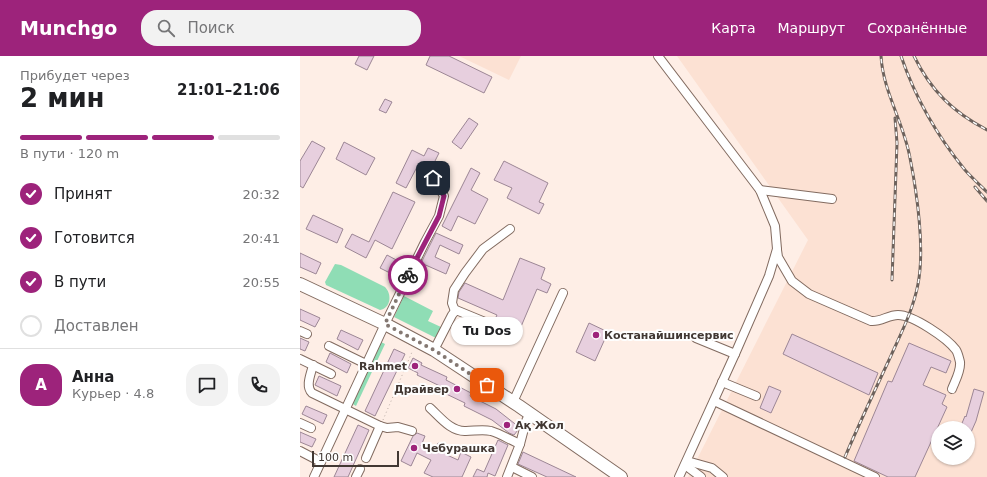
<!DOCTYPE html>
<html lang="ru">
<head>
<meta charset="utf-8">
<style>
	body { margin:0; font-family:"DejaVu Sans",sans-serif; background:#f2f2f2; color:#202124; height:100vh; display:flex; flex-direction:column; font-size:15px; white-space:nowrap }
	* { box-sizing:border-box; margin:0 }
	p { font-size:13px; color:#757577 }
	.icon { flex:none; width:22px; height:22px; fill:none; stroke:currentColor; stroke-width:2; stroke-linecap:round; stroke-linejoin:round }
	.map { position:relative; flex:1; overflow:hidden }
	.panel { display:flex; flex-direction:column; background:#fff; width:300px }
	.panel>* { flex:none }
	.fabs { position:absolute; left:631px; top:365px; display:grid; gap:8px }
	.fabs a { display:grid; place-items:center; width:44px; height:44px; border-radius:50%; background:#fff; box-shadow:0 1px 3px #0004; font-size:20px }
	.scale { position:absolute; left:12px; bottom:10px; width:87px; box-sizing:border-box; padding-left:4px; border:2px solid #423833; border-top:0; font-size:11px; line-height:14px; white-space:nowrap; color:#423833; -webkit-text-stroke:3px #fefefe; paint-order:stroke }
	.pin { position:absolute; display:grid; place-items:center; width:34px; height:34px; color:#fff; margin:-17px; border-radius:8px; box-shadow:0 2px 6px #0006 }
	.courier { position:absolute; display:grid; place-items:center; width:40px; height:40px; margin:-20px; border:3px solid #9d237b; border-radius:50%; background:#fff; color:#222; box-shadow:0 1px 5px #0007 }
	.bubble { position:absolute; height:28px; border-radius:14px; background:#fff; box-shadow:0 1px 3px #0004; font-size:13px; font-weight:800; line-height:28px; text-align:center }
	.headline em { font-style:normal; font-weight:800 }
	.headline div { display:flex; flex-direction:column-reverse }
	.headline { display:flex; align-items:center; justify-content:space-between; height:68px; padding:0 20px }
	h1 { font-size:26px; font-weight:800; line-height:30px }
	.bar { display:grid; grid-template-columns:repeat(4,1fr); gap:6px 4px; align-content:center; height:48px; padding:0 20px }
	.bar i { height:5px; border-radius:3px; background:#e0e0e0 }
	.bar .active { background:#9d237b }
	.bar p { grid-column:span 4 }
	.line { display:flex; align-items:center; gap:10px; padding:0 20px; border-top:1px solid #e0e0e0 }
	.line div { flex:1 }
	.round { display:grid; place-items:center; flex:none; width:42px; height:42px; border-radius:16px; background:#f2f2f2 }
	ol { padding:0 20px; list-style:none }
	li { display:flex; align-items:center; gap:12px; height:44px }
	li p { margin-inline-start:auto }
	li .icon { padding:4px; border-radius:50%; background:#9d237b; color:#fff; stroke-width:4 }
	li:last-child { color:#757577 }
	li i { width:22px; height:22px; border:2px solid #e0e0e0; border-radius:50% }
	header { display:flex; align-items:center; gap:24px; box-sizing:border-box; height:56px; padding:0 20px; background:#9d237b; color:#fff }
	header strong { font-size:19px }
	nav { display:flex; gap:22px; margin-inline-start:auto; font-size:14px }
	.search { width:280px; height:36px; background:#f2f2f2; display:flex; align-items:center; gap:10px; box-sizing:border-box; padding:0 14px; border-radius:16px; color:#757577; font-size:15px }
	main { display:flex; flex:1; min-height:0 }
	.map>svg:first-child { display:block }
	.built { fill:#fce1d3; fill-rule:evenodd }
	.green { fill:#8fddb5 }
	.building { fill:#e7cfde; stroke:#9c8695 }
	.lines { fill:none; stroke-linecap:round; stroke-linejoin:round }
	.minor-casing { stroke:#826b60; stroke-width:10 }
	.highway-casing { stroke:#826b60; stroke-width:14 }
	.path { stroke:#bbada6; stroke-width:1; stroke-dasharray:1 3; stroke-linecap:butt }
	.minor { stroke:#fff; stroke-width:8 }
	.highway { stroke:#fff; stroke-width:12 }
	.rail-casing { stroke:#6d625c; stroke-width:3 }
	.rail { stroke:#fefefe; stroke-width:1.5; stroke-dasharray:4.5; stroke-linecap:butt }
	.done { stroke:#847872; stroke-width:4; stroke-dasharray:0 7.2 }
	.route { stroke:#9d237b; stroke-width:5 }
	.poi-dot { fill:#9d237b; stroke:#fefefe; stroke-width:1.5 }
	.labels { text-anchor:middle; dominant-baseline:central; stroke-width:4; stroke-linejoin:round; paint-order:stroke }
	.poi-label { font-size:11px; font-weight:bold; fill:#423833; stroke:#fefefe; text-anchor:start }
</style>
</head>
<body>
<header>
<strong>Munchgo</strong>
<div class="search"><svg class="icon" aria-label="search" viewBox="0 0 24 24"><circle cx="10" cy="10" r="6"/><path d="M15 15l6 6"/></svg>Поиск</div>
<nav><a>Карта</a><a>Маршрут</a><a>Сохранённые</a></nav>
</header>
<main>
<section class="panel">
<div class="headline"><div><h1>2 мин</h1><p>Прибудет через</p></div><em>21:01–21:06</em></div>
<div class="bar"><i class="active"></i><i class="active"></i><i class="active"></i><i></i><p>В пути · 120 m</p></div>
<ol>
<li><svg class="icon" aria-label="check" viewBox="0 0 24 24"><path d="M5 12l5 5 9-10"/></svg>Принят<p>20:32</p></li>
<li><svg class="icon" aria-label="check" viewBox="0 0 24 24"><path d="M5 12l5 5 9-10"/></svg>Готовится<p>20:41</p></li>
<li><svg class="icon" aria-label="check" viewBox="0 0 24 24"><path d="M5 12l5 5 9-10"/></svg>В пути<p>20:55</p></li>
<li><i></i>Доставлен</li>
</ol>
<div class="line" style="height:72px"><b class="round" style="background:#9d237b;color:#fff">А</b><div><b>Анна</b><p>Курьер · 4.8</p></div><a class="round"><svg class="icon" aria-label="chat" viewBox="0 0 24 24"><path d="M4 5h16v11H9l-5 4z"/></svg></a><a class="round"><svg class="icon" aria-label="phone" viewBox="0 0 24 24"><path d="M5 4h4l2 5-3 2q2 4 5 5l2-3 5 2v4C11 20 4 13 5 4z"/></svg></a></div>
</section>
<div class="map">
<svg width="687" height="421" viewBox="0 0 687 421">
	<rect width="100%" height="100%" fill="#feeee6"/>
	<!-- built -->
	<g class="built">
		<polygon points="159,0 221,0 209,24"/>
		<path d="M377 0H687V421H388L508 184ZM638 372H668V402H638Z"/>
	</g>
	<!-- green -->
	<g class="green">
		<path d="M35 208 41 209 85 231C92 238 91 252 80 254L26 229 25 226Z"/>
		<polygon points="104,240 133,255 128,265 141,271 136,282 94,261"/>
		<polygon points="79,285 85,288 56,350 51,347"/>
	</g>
	<!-- building -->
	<g class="building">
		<polygon points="59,0 74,0 67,14 55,8"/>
		<polygon points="130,0 149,0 192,21 184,37 126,9"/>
		<polygon points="85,43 92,46 86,57 79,54"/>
		<polygon points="169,62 178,68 161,93 152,86"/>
		<polygon points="12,85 25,92 3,132 0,130 0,105"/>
		<polygon points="44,86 75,102 66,119 36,103"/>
		<polygon points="128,92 139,97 129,117 117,111 106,132 96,127 112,94 124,100"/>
		<polygon points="204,105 248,127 239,146 244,148 239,158 207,142 212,132 194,124"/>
		<polygon points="171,112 180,117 171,134 188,143 175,168 158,160 151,175 142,170"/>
		<polygon points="93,136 115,146 92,193 75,184 66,202 45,191 52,178 69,186"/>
		<polygon points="13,159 43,173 37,187 6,173"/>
		<polygon points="136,177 163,189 159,198 140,189 135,201 150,208 146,218 121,207"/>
		<polygon points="0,197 21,207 16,218 0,211"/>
		<polygon points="87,199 102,207 96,220 80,212"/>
		<polygon points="220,202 245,212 241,223 251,228 247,237 237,233 220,273 195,263 197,259 158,242 159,236 165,227 203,244"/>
		<polygon points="0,253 20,262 15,271 0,264"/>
		<polygon points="289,267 308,276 295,305 276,296"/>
		<polygon points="41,274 63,284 58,294 37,283"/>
		<polygon points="492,278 578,317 569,339 483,298"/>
		<polygon points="0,282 9,286 5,295 0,293"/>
		<polygon points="609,287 651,305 646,317 631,311 623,329 646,339 642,348 647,351 615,421 588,421 554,405 588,325 592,326"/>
		<polygon points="94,293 105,298 75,360 65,355"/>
		<polygon points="30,297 51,308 47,317 26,306"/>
		<polygon points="113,302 122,307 121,309 147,321 146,324 171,337 170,340 196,353 219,371 218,374 214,379 209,377 192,364 164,350 165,347 140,335 142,331 117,319 118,317 108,312"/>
		<polygon points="19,320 41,330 37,340 15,329"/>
		<polygon points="469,330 481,335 471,357 460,352"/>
		<polygon points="674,333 684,336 676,365 668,383 668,372 660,372 665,360 666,361"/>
		<polygon points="6,350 27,359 23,368 2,358"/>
		<polygon points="58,369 69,374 48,421 34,421"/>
		<polygon points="0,376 16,383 12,391 0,386"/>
		<polygon points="117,377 125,380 121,390 134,396 138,387 150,393 147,399 158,404 161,396 171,401 162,421 133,421 124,417 131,404 117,397 111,410 101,405 113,380"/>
		<polygon points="198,384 208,389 195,420 188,417 187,421 173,421 177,413 184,416"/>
		<polygon points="223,396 276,421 247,421 218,408"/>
	</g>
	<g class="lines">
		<!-- minor casing -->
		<g class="minor-casing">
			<g id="minor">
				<polyline points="358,0 460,134 475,170 477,193 469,220 435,298 379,421"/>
				<polyline points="460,134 532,143"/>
				<path d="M477 194 478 201 492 225 509 238 571 265C581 266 588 259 598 259 613 259 647 282 656 294 658 297 659 302 660 306 661 315 655 325 652 333"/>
				<polyline points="155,255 152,247 154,234 165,217 183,193 210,173"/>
				<polyline points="0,275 7,278"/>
				<polyline points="396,282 435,298"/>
				<polyline points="29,290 66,308"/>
				<polyline points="134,294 152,259 156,254 207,275"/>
				<polyline points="0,303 31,318"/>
				<path d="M13 309C11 318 5 330 12 337L80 370 87 372 98 371 112 375"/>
				<polyline points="422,326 456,340"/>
				<polyline points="414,345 575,421"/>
				<polyline points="213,346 263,237"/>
				<path d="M130 352C140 361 151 376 166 375 174 375 183 373 191 375 201 378 210 384 220 388"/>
				<polyline points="0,367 11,372"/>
				<polyline points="0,395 21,406"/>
				<polyline points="66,402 80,370"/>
				<polyline points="387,405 412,412 423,421"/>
				<polyline points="385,409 401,421"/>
				<polyline points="212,411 232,421"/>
				<polyline points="14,421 85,268 125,186 139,160 144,140 133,122"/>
				<polyline points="56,421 60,413"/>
				<polyline points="207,421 220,388 226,365 230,357"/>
			</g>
		</g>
		<!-- highway casing -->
		<g class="highway-casing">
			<polyline id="highway" points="0,228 85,268 134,294 219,350 321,421"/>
		</g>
		<!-- path -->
		<polyline class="path" points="83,364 112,296"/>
		<!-- minor -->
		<use href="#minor" class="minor"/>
		<!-- highway -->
		<use href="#highway" class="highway"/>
		<!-- rail casing -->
		<g class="rail-casing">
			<g id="rail">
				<path d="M601 0C615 41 638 81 665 114 672 122 680 129 687 136"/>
				<path d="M614 0C631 35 653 56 687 74"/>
				<polyline points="675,131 687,145"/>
				<polyline points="592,224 597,87 595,62"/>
				<path d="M545 401C559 368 574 336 589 304 600 279 613 255 618 228 625 193 617 137 610 102 604 67 583 36 581 0"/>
			</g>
		</g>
		<!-- rail -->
		<use href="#rail" class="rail"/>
	</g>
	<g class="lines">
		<!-- done -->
		<polyline class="done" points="108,219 85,268 134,294 187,329"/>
		<!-- route -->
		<polyline class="route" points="108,219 139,160 144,140 133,122"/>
	</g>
	<!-- markers -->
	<g class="poi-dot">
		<circle cx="296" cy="279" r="4"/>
		<circle cx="115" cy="310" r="4"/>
		<circle cx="157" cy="333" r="4"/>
		<circle cx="207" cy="369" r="4"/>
		<circle cx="114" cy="392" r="4"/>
	</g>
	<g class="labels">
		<!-- poi labels -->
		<g class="poi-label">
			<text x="304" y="279">Костанайшинсервис</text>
			<text x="107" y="310" text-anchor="end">Rahmet</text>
			<text x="149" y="333" text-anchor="end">Драйвер</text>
			<text x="215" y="369">Ақ Жол</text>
			<text x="122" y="392">Чебурашка</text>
		</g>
	</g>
</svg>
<div class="fabs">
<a><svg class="icon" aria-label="layers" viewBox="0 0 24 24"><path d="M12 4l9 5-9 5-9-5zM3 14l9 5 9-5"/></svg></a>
</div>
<div class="scale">100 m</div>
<div class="pin" style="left:187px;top:329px;background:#ea580c"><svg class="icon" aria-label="bag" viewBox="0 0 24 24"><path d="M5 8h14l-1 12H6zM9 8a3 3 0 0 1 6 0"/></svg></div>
<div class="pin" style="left:133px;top:122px;background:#1f2937"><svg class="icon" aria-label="home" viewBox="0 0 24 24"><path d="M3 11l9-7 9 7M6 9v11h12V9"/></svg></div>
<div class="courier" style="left:108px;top:219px"><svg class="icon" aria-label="bike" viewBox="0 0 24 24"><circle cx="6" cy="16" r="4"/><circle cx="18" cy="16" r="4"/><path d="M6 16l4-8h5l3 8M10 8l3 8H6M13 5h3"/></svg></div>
<div class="bubble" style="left:151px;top:261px;width:72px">Tu Dos</div>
</div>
</main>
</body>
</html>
